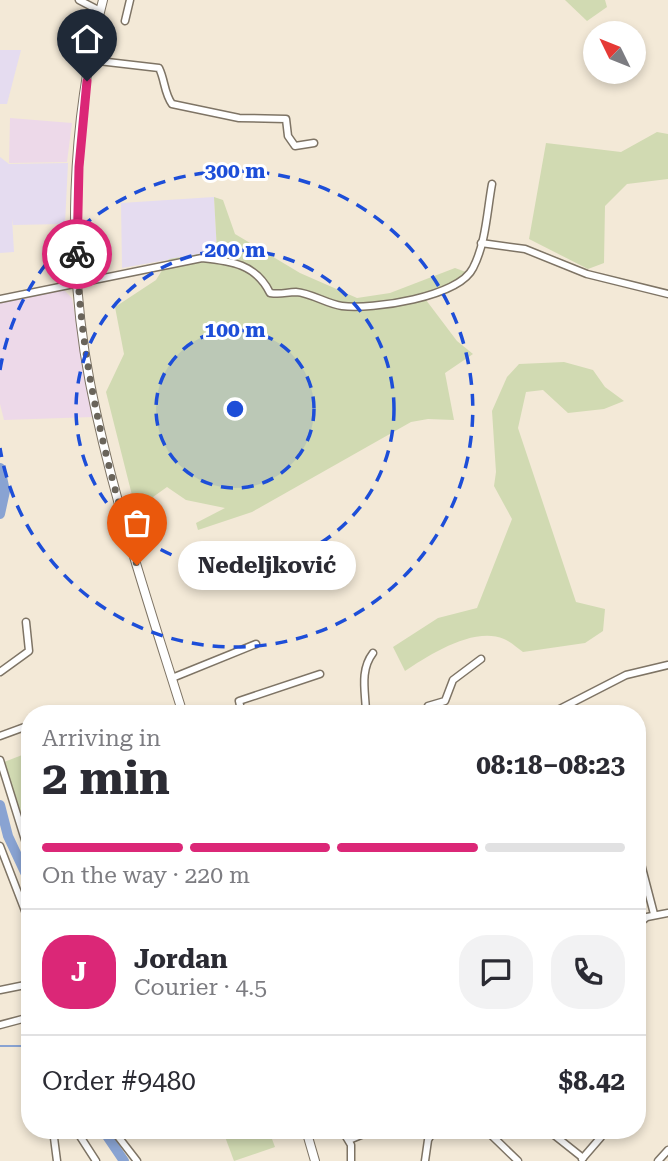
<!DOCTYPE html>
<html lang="en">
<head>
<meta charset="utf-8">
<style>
	body { margin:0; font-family:"Roboto Serif",serif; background:#f2f2f3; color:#2b2b33; height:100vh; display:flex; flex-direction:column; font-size:26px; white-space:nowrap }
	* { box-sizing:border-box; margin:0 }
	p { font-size:23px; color:#7c7c81 }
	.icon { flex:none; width:38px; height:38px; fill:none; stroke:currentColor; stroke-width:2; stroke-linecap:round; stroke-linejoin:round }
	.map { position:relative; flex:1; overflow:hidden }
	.details { position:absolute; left:21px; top:705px; width:625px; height:434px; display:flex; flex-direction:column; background:#fff; border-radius:28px; box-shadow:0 4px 10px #0003 }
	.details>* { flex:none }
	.needle { width:46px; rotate:313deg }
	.tools { position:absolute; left:583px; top:21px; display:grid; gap:14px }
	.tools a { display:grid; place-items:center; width:63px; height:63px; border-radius:50%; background:#fff; box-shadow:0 4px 10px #0003; font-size:35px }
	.pin { position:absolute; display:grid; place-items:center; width:60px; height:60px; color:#fff; margin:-72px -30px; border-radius:50% 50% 50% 0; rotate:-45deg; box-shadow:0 0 7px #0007 }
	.pin .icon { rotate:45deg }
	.courier { position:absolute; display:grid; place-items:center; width:70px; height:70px; margin:-35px; border:5px solid #db2777; border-radius:50%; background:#fff; color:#222; box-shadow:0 2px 9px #0007 }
	.bubble { position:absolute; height:49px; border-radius:24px; background:#fff; box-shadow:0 4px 10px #0003; font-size:23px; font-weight:700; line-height:49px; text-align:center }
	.summary em { font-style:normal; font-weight:700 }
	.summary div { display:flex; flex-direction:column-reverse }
	.summary { display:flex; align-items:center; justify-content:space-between; height:119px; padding:0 21px }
	h1 { font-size:46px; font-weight:700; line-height:52px }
	.bar { display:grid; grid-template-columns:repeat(4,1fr); gap:10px 7px; align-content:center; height:84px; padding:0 21px }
	.bar i { height:9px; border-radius:5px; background:#e1e1e2 }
	.bar .selected { background:#db2777 }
	.bar p { grid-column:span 4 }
	.line { display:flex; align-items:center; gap:18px; padding:0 21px; border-top:2px solid #e1e1e2 }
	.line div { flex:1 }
	.round { display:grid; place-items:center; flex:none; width:74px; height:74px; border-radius:28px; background:#f2f2f3 }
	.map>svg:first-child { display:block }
	.commercial { fill:#edd9e9 }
	.industrial { fill:#e5dcf0 }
	.green { fill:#d1dab2 }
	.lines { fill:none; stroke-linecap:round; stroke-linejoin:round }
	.stream { stroke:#89a3d2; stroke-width:2 }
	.river { stroke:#89a3d2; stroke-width:10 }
	.minor-casing { stroke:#7e7465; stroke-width:9 }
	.major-casing { stroke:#7e7465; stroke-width:10 }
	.minor { stroke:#fff; stroke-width:6 }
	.major { stroke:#fff; stroke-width:8 }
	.done { stroke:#6a645a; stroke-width:7; stroke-dasharray:0 12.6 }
	.route { stroke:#db2777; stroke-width:9 }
	.ring { fill:none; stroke:#1d4ed8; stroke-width:3.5; stroke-dasharray:12 9 }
	.centre { fill:#1d4ed8; stroke:#fff; stroke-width:3.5 }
	.ring-label { font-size:21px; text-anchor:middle; font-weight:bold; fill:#1d4ed8; stroke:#fff; stroke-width:6; stroke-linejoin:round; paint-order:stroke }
</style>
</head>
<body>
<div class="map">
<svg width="668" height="1161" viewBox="0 0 668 1161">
	<rect width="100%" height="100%" fill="#f3e9d7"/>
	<!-- commercial -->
	<g class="commercial">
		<polygon points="10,118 72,123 67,162 9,163"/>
		<polygon points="64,290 72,298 93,417 4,420 0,404 0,303"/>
	</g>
	<!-- industrial -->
	<g class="industrial">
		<polygon points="0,50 21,50 7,104 0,104"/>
		<polygon points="0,157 9,164 68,163 65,224 13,225 12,218 14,252 0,253"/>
		<polygon points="214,197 217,251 122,268 121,203"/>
	</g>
	<!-- green -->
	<g class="green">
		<polygon points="565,0 605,0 607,7 587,21"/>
		<polygon points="657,132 668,134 668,179 627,184 605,206 604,263 588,269 529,239 546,143 621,152"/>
		<polygon points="214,197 223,200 235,234 300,273 357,298 390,293 455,268 474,275 450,291 426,300 457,341 473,354 445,373 454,420 428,419 411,422 252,512 198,530 196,523 225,508 186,500 167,487 153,497 157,507 136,511 106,392 124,354 115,307 156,280 169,259 217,251"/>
		<path d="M564 362 593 370 605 387 624 401 604 409 568 413 543 390 526 392 518 428 576 602 605 609 603 631 585 643 523 652C517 648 511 642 504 639 474 626 429 655 405 671L393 647 438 618 477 608 512 519 494 486 496 472 492 411 507 377 519 364Z"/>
		<polygon points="30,752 30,843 7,779 4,762"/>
		<polygon points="232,1131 269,1131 275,1147 234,1161 224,1134"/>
	</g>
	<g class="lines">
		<!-- stream -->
		<polyline class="stream" points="0,1046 30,1046"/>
		<!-- river -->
		<g class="river">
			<polyline points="0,468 5,491 0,514"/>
			<polyline points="0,805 8,836 30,883"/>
			<polyline points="103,1130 124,1161"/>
		</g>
		<!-- minor casing -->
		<g class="minor-casing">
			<g id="minor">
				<polyline points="79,0 100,11"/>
				<polyline points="125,21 130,0"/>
				<path d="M90 60 159 68C165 80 164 93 172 104L239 118 286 119 288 136 295 146 314 143"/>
				<polyline points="481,243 525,249 587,274 668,294"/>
				<path d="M0 299 202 258C231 261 256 264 270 293 282 295 286 292 296 292 311 293 327 304 342 306 372 310 459 297 473 268 486 243 487 211 492 184"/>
				<polyline points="0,672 29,651 26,622"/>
				<polyline points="172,678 256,644"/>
				<polyline points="242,714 239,701 320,674"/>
				<path d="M366 714C366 694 359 671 373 653"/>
				<polyline points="424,714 428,706 445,701 453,680 481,659"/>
				<polyline points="550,714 626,675 668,665"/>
				<polyline points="0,736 30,725"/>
				<polyline points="0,760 30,856"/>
				<polyline points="0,846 30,924"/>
				<polyline points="641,864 654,914"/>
				<polyline points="637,925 647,917 668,913"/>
				<polyline points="0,990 30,984"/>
				<polyline points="0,1025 30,1017"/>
				<polyline points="53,1130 57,1161"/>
				<polyline points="76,1130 96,1161"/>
				<polyline points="113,1130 137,1161"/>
				<polyline points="342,1130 351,1145 351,1161"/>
				<polyline points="486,1130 518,1161"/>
				<polyline points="549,1131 583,1158"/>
				<polyline points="349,1140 373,1130"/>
				<polyline points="582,1159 601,1137"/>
				<polyline points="425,1161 428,1140 434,1130"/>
				<polyline points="658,1161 668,1150"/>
			</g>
		</g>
		<!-- major casing -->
		<g class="major-casing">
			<g id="major">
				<path d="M103 0C71 121 66 260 90 383 112 496 149 605 183 714"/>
				<polyline points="306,1130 315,1161"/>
			</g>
		</g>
		<!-- minor -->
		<use href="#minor" class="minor"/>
		<!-- major -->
		<use href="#major" class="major"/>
	</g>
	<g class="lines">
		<!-- done -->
		<path class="done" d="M77 254C80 361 106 464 137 565"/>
		<!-- route -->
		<polyline class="route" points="77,254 79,167 87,81"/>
	</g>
	<!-- distance rings -->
	<circle cx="235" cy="409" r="79" fill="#1d4ed8" fill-opacity=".12"/>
	<g class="ring">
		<circle cx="235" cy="409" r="79"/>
		<circle cx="235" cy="409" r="159"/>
		<path d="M0 370A238 238 0 1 1 0 448"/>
	</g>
	<circle cx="235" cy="409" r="10" class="centre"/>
	<g class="ring-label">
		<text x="235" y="178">300 m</text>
		<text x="235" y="257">200 m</text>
		<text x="235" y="337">100 m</text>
	</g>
</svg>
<div class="tools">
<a><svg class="needle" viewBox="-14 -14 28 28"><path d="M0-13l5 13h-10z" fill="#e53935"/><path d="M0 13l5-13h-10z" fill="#7c7c81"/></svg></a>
</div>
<div class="pin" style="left:137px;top:565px;background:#ea580c"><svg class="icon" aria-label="bag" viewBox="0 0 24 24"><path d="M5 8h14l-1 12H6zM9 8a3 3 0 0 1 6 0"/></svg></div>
<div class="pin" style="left:87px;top:81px;background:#1f2937"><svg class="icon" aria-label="home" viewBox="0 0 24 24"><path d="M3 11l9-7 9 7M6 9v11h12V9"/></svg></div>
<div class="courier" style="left:77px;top:254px"><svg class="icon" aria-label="bike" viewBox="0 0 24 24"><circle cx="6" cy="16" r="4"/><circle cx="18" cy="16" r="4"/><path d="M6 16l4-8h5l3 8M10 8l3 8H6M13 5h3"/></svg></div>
<div class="bubble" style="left:178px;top:541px;width:178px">Nedeljković</div>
<section class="details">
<div class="summary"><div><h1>2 min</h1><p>Arriving in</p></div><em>08:18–08:23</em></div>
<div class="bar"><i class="selected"></i><i class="selected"></i><i class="selected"></i><i></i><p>On the way · 220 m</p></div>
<div class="line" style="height:126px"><b class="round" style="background:#db2777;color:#fff">J</b><div><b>Jordan</b><p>Courier · 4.5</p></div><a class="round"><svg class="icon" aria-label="chat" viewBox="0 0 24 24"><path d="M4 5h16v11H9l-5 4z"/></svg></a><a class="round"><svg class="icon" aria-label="phone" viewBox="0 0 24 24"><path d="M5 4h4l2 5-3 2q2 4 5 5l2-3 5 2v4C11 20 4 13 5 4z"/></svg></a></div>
<div class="line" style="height:91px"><div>Order #9480</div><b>$8.42</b></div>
</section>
</div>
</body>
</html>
